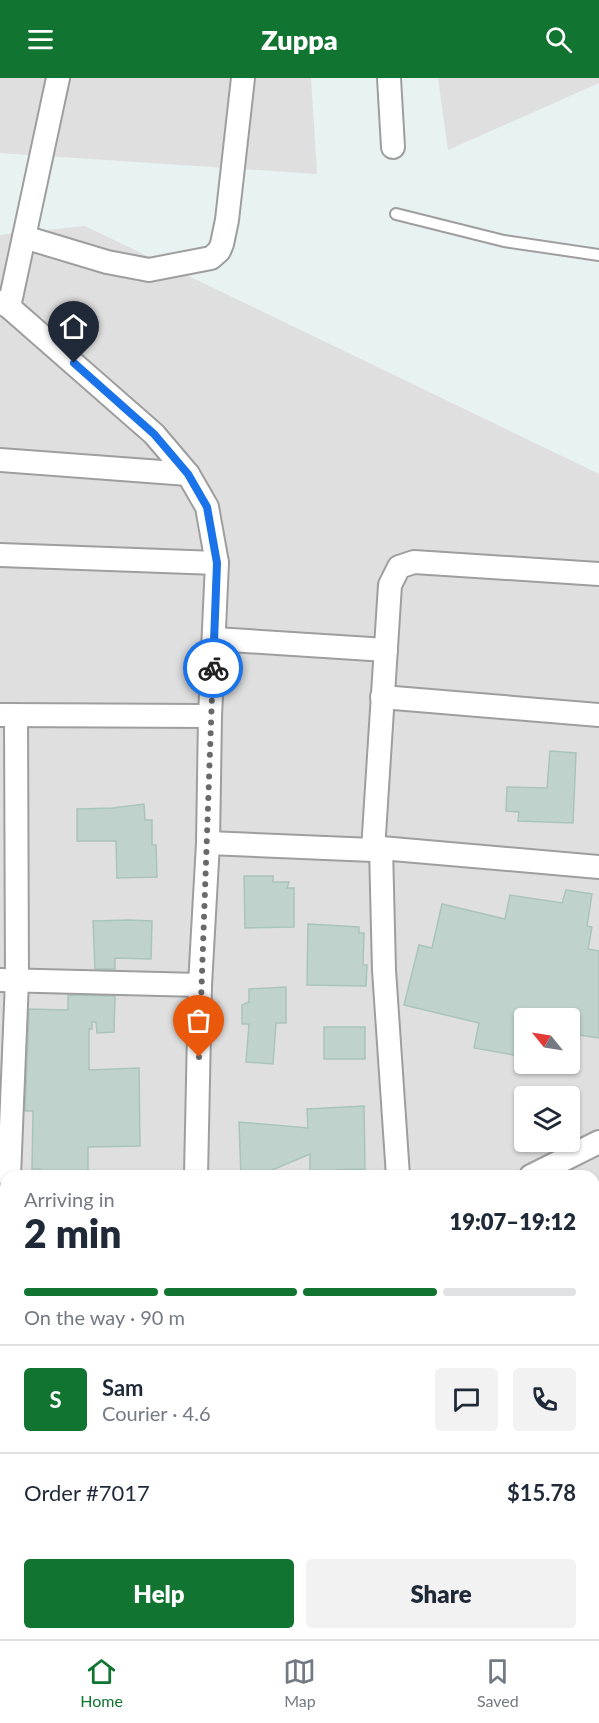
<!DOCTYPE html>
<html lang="en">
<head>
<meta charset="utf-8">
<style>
	body { margin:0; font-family:Lato,sans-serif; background:#f2f2f3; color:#1f2937; height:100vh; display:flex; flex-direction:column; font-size:22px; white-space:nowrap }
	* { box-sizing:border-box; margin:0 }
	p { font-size:20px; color:#747a83 }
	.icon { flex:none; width:33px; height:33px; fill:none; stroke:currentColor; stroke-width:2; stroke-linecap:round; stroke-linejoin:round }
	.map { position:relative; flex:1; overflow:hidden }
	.side { position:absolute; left:0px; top:1092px; width:600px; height:470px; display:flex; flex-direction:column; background:#fff; border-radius:18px 18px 0 0; box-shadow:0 2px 4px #0004 }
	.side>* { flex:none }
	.needle { width:39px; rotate:300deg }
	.buttons { position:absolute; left:514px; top:930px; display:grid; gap:12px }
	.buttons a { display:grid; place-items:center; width:66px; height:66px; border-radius:6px; background:#fff; box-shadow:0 2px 4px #0004; font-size:30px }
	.pin { position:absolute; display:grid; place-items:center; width:51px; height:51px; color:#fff; margin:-62px -26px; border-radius:50% 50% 50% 0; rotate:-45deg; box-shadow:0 0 6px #0007 }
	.pin .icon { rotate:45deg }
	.courier { position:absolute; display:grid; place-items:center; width:60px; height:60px; margin:-30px; border:4px solid #1a73e8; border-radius:50%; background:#fff; color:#222; box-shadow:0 2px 8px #0007 }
	.summary em { font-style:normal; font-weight:800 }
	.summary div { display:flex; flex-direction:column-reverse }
	.summary { display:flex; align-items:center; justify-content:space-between; height:102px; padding:0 24px }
	h1 { font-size:39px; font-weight:800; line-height:45px }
	.bar { display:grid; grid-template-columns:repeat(4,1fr); gap:9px 6px; align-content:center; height:72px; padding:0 24px }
	.bar i { height:8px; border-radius:4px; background:#e0e1e3 }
	.bar .active { background:#117531 }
	.bar p { grid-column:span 4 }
	.line { display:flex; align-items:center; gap:15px; padding:0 24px; border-top:2px solid #e0e1e3 }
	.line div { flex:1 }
	.round { display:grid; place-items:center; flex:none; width:63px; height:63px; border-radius:6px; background:#f2f2f3 }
	.action { display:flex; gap:12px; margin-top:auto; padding:12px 24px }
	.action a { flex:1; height:69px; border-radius:6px; background:#117531; color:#fff; font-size:24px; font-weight:800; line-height:69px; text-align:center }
	.action a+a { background:#f2f2f3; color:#1f2937 }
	header { display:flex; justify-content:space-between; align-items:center; height:78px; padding:0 24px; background:#117531; color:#fff; font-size:27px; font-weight:800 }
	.menu { display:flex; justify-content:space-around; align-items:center; height:84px; border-top:2px solid #e0e1e3; background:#fff; font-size:16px; color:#747a83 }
	.menu a { display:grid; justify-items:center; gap:3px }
	.menu .active { color:#117531 }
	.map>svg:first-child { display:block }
	.residential { fill:#dedfde; fill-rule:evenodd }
	.forest { fill:url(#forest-firs) }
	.building { fill:#c0d2cc; stroke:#a9c4bb; stroke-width:1.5 }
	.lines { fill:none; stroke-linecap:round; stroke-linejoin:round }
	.service-casing { stroke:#9e9e9e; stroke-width:14 }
	.minor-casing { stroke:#9e9e9e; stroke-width:26 }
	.tertiary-casing { stroke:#9e9e9e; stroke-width:30 }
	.service { stroke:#fff; stroke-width:10 }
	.minor { stroke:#fff; stroke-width:22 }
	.tertiary { stroke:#fff; stroke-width:27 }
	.done { stroke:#676a69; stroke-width:6; stroke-dasharray:0 10.8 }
	.route { stroke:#1a73e8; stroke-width:8 }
</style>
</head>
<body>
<header><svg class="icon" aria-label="menu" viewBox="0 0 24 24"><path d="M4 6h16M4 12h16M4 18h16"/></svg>Zuppa<svg class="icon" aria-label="search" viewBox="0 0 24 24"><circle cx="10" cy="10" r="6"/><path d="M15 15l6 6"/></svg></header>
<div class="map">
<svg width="599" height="1561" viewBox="0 0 599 1561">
	<defs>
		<pattern id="forest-firs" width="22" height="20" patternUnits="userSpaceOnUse" patternTransform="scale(1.5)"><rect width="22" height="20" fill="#9ba0d3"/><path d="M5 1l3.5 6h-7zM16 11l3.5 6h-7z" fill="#7e82ab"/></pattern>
	</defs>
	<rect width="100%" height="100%" fill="#e8f2f0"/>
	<!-- residential -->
	<g class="residential">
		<polygon points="0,0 311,0 317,96 0,75"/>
		<polygon points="438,0 599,0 599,5 448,72"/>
		<path d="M85 148 599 396V1290L594 1293V1098H6V1556H168L159 1561H0V157ZM525 940H570V986H525ZM525 1018H570V1064H525Z"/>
	</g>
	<!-- forest -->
	<polygon class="forest" points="594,1435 599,1436 599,1561 110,1561 119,1556 594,1556"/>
	<!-- building -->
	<g class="building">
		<polygon points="550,673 576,675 573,745 518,743 519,734 506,733 507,709 547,710"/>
		<polygon points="144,726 145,742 152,742 152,767 156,767 157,799 117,800 116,763 77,763 77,731 113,730"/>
		<polygon points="244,798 273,798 273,804 289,804 287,810 294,810 294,849 245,850"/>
		<polygon points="566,812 592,816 587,848 592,849 588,871 599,873 599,960 573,956 575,940 525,940 525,979 474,970 479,945 404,927 419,867 432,870 442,826 505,841 510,817 562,825"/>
		<polygon points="129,842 152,843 151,881 115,880 115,891 95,891 93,843"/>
		<polygon points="308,846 359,849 359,855 364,855 363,887 367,887 366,908 307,907"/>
		<polygon points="286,909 286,945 276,945 273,986 246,984 249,946 242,946 242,927 249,924 249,911"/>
		<polygon points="68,917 115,918 114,954 97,955 96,944 92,944 92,951 89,951 89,992 139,990 140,1068 88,1069 88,1098 40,1098 40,1091 32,1091 33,1033 25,1033 29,931 68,932"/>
		<rect x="324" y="949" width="41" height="32"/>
		<polygon points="364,1028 365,1091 337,1092 337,1098 310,1098 310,1076 272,1092 270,1098 241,1098 239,1044 308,1050 307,1031"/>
	</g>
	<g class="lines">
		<!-- service casing -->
		<g class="service-casing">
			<polyline id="service" points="396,136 504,163 599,177"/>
		</g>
		<!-- minor casing -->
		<g class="minor-casing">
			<g id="minor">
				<polyline points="389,0 393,69"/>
				<polyline points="24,159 107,184 149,192 211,180 219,173 222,166 227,142 243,0"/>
				<polyline points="0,224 9,229 154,356 188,396 207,429 217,485 210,638 208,765 200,907 196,1098"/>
				<polyline points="9,229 58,0"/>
				<polyline points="0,382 188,396"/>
				<polyline points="0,477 217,485"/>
				<polyline points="215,561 386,572"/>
				<polyline points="382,619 599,637"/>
				<polyline points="0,637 210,638"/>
				<polyline points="208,765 373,772 381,770 599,789"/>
				<polyline points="381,770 384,892 398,1098"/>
				<polyline points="373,772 390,507 399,489 414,484 599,496"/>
				<polyline points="0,902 200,907"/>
				<polyline points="9,1098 17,902 16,637"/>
				<polyline points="531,1098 599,1064"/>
				<polyline points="4,1206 6,1163"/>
				<polyline points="0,1380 6,1389"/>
			</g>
		</g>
		<!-- tertiary casing -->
		<g class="tertiary-casing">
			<g id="tertiary">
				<polyline points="594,1305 599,1303"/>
				<polyline points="127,1561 134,1556"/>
			</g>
		</g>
		<!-- service -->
		<use href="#service" class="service"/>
		<!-- minor -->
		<use href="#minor" class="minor"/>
		<!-- tertiary -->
		<use href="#tertiary" class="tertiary"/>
	</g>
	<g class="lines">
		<!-- done -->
		<polyline class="done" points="199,979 213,590"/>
		<!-- route -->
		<polyline class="route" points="74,285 154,356 188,396 207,429 217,485 213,590"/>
	</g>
</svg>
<div class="buttons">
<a><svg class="needle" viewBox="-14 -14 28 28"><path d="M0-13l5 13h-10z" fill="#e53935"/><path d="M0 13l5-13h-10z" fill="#747a83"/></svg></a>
<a><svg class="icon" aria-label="layers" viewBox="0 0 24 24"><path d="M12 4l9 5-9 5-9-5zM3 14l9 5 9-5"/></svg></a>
</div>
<div class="pin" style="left:199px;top:979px;background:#ea580c"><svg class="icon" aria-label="bag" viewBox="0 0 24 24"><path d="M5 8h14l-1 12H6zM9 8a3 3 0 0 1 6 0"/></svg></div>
<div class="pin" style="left:74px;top:285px;background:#1f2937"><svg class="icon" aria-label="home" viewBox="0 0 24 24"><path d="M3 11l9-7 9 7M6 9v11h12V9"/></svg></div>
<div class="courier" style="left:213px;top:590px"><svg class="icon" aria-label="bike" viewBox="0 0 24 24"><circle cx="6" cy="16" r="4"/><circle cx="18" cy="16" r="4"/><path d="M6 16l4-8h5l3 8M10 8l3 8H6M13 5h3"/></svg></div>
<section class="side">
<div class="summary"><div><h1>2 min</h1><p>Arriving in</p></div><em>19:07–19:12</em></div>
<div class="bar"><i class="active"></i><i class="active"></i><i class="active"></i><i></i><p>On the way · 90 m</p></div>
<div class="line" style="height:108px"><b class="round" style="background:#117531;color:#fff">S</b><div><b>Sam</b><p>Courier · 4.6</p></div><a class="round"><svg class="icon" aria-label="chat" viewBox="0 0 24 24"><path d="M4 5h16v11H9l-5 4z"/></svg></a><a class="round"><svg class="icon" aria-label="phone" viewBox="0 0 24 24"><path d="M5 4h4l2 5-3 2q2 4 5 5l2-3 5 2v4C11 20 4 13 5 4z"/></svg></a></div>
<div class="line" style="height:78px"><div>Order #7017</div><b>$15.78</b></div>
<div class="action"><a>Help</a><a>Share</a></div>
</section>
</div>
<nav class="menu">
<a class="active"><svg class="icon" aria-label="home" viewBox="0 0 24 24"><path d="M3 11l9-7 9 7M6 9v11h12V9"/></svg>Home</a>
<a><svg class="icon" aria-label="map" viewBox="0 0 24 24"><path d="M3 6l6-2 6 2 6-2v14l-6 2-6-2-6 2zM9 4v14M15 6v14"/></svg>Map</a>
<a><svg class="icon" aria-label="saved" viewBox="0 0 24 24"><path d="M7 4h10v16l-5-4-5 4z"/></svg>Saved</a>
</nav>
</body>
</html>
